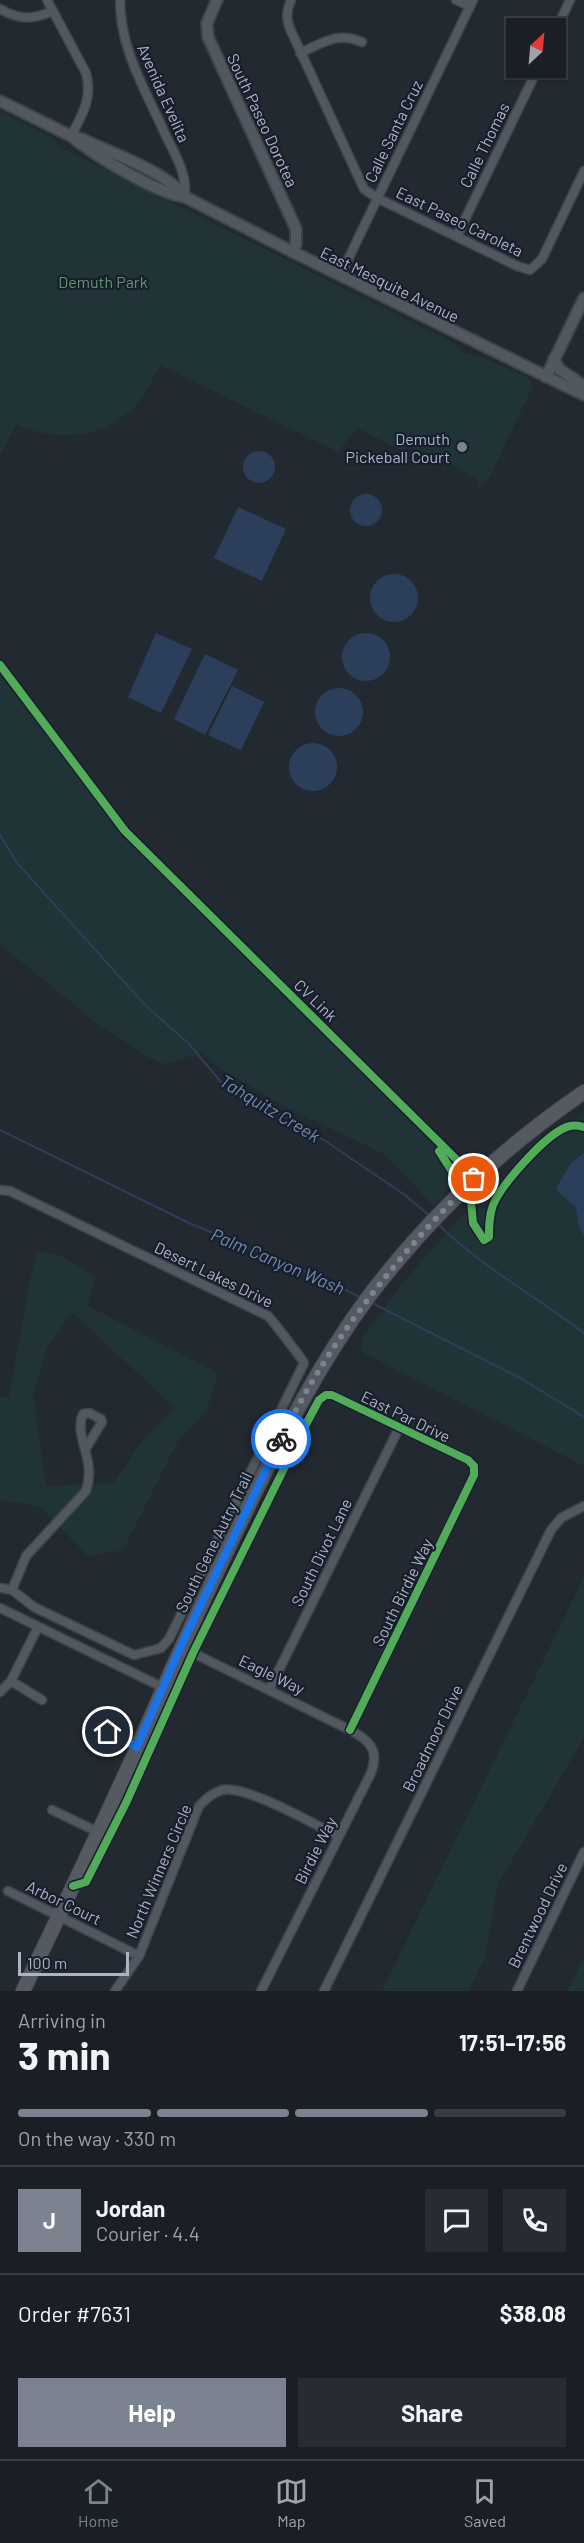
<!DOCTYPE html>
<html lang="en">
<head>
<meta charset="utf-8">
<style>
	body { margin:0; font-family:Barlow,sans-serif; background:#272c32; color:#f1f3f6; height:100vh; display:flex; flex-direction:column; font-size:22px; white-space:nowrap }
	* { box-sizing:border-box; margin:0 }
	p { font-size:20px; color:#9fa2a7 }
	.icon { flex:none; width:33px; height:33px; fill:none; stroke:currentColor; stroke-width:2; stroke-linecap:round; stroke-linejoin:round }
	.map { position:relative; height:1991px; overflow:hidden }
	.side { display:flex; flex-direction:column; background:#1a1f25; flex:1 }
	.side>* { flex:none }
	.needle { width:39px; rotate:26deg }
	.buttons { position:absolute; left:506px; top:18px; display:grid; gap:12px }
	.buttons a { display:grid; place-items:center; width:60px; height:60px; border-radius:0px; background:#1a1f25; box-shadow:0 2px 4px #0004,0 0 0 2px #383d42; font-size:30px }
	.scale { position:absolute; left:18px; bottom:15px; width:111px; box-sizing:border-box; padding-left:6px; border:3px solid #abb4c5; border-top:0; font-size:16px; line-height:21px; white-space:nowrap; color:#abb4c5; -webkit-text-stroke:4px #171f2c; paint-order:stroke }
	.pin { position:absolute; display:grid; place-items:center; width:51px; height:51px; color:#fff; margin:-26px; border:3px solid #fff; border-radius:50%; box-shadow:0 2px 6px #0007 }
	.courier { position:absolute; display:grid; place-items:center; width:60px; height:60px; margin:-30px; border:4px solid #1a73e8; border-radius:50%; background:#fff; color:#222; box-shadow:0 2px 8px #0007 }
	.headline em { font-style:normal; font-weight:700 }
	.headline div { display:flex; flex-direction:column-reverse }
	.headline { display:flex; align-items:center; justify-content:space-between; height:102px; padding:0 18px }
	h1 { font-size:39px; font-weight:700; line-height:45px }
	.bar { display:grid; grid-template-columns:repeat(4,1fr); gap:9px 6px; align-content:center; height:72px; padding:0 18px }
	.bar i { height:8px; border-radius:4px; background:#383d42 }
	.bar .on { background:#7b8391 }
	.bar p { grid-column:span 4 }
	.line { display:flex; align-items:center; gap:15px; padding:0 18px; border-top:2px solid #383d42 }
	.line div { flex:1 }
	.round { display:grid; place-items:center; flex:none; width:63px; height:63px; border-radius:0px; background:#272c32 }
	.action { display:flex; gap:12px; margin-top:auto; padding:12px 18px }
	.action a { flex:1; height:69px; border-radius:0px; background:#7b8391; color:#fff; font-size:24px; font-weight:700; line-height:69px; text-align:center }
	.action a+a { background:#272c32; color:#f1f3f6 }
	.menu { display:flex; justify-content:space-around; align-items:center; height:84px; border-top:2px solid #383d42; background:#1a1f25; font-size:16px; color:#9fa2a7 }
	.menu a { display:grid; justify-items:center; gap:3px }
	.menu .on { color:#7b8391 }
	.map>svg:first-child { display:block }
	.green { fill:#203337; fill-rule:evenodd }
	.water { fill:#2c3f5a }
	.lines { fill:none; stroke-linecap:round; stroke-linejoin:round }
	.stream { stroke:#2c3f5a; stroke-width:2 }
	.minor-casing { stroke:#3f434a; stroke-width:11 }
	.tertiary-casing { stroke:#3f434a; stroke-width:14 }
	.primary-casing { stroke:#40464e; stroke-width:16 }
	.minor { stroke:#525860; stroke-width:8 }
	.tertiary { stroke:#525860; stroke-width:10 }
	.primary { stroke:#555a62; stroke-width:14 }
	.cycleway-casing { stroke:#171f2c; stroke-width:11 }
	.cycleway { stroke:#51ab58; stroke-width:8 }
	.done { stroke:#7b8391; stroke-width:6; stroke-dasharray:0 10.8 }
	.route { stroke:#1a73e8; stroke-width:8 }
	.poi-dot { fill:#7b8391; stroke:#171f2c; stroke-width:2 }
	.labels { text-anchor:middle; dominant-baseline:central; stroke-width:4.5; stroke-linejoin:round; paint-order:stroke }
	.street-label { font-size:16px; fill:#abb4c5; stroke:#171f2c }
	.park-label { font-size:16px; fill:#61966f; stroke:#171f2c }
	.poi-label { font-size:16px; fill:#abb4c5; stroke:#171f2c; text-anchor:end }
	.water-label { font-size:18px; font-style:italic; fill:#708ab0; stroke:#171f2c }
</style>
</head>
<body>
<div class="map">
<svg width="584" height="1991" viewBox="0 0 584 1991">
	<rect width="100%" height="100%" fill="#232931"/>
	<!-- green -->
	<g class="green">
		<path d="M0 111 55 139 58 146 450 341 463 353 484 358 531 379 533 386 487 482 479 486 477 485 479 479 408 444 403 451 357 428 338 452 160 365C153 378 147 394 136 405 105 439 56 443 16 424L0 456Z"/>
		<polygon points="0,659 116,814 161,863 465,1173 433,1206 386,1155 291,1110 224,1071 202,1053 164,1064 148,1057 96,1023 0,944"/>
		<polygon points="584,1113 584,1466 362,1352 362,1339 405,1280 462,1216 499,1180 518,1178 523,1168"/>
		<path d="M38 1251 62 1256 95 1277 88 1306 218 1373 207 1410 178 1441 123 1550 88 1556 39 1506 0 1500V1396L9 1398 31 1274ZM72 1312 175 1408 142 1441 114 1483 46 1486 33 1394 47 1348Z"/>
		<polygon points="584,1577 584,1738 498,1884 485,1957 468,1991 382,1991"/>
		<polygon points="584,1957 584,1991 567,1991"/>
	</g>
	<!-- water -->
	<g class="water">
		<circle cx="259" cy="467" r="16"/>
		<circle cx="366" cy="510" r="16"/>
		<polygon points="238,507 286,529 262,581 214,558"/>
		<circle cx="394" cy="598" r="24"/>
		<polygon points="156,633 192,649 161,713 128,697"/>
		<circle cx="366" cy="657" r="24"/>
		<polygon points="205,654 238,670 205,735 174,719"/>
		<polygon points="232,686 264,702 241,750 208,735"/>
		<circle cx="339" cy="712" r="24"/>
		<circle cx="313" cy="767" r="24"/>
		<polygon points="584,1153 584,1236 579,1226 576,1207 559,1193 556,1188 572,1162"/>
	</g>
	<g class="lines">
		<!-- stream -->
		<g class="stream">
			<polyline points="0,835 17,863 146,1006 188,1043 221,1082 312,1132 405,1195 431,1217"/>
			<polyline points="0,1130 189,1223 323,1279 362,1298"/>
			<path d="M437 1223C481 1267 536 1296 584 1333"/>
			<polyline points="370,1302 520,1378 584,1417"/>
		</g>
		<!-- minor casing -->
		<g class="minor-casing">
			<g id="minor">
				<path d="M47 0 86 73C93 98 82 115 71 136"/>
				<path d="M120 0C120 50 146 91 166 136 176 156 187 174 185 197"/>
				<path d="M291 0C286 12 286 20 291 31L364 189 377 198 517 266 530 270 542 259 584 171"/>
				<polyline points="456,0 470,6"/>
				<path d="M0 9C20 20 32 20 53 11"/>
				<polyline points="555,32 570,0"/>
				<path d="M300 53C323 43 337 31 362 42"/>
				<polyline points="457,236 538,68"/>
				<polyline points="340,276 473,0"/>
				<path d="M0 1190 10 1191 268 1316C272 1320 303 1360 304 1363L169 1639 161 1648 134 1655 34 1607 12 1590 0 1588"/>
				<path d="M12 1590 26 1556 86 1491C97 1460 73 1436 83 1414L89 1413 101 1419 102 1422 86 1448"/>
				<polyline points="0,1608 164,1688"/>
				<path d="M189 1651 350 1730C369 1740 380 1750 371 1773L261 1991"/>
				<polyline points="11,1681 42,1700"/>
				<polyline points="269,1690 399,1428"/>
				<polyline points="0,1692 11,1681 38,1627"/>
				<polyline points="93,1725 137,1747"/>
				<polyline points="52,1810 98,1832"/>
				<polyline points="73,1886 86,1882 126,1803 193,1653 303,1430 319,1400 326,1395 332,1395 468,1460 474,1466 474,1475 350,1730"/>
				<polyline points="8,1891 139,1956"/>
				<path d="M115 1991 139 1956 199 1806C206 1799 212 1793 222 1790 247 1785 313 1824 338 1836"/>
				<polyline points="324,1991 551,1530 561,1518 584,1506"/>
				<polyline points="517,1991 584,1852"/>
			</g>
		</g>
		<!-- tertiary casing -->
		<g class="tertiary-casing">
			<g id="tertiary">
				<polyline points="217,0 207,23 208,37 296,229 296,244 293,252"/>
				<path d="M0 101 71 136 82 139C111 153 167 172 185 197"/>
				<path d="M71 136C94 155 156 193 185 197L293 252 584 395"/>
				<polyline points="554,359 559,369 584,386"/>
				<polyline points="546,377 584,298"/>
			</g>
		</g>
		<!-- primary casing -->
		<g class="primary-casing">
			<path id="primary" d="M23 1991C71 1890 120 1790 164 1687 190 1628 218 1569 246 1511 282 1436 320 1362 369 1296 429 1217 502 1148 584 1092"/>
		</g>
		<!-- minor -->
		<use href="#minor" class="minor"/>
		<!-- tertiary -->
		<use href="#tertiary" class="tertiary"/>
		<!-- primary -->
		<use href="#primary" class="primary"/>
		<!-- cycleway casing -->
		<g class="cycleway-casing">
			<g id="cycleway">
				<polyline points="0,665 125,831 463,1166 478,1176"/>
				<path d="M439 1151 471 1201 473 1223 484 1240 489 1237C489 1226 489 1216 493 1205 502 1184 548 1131 570 1126 575 1125 580 1126 584 1127"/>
				<polyline points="73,1886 86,1882 126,1803 193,1653 303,1430 319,1400 326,1395 332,1395 468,1460 474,1466 474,1475 350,1730"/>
			</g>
		</g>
		<!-- cycleway -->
		<use href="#cycleway" class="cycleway"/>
	</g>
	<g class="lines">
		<!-- done -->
		<path class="done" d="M281 1439C329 1341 397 1256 474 1179"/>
		<!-- route -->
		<polyline class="route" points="108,1732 137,1747 181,1646 281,1439"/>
	</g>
	<!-- markers -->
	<circle class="poi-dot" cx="462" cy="447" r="6"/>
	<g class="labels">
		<!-- street labels -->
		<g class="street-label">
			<text transform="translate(164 93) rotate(66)">Avenida Evelita</text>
			<text transform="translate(263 120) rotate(65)">South Paseo Dorotea</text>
			<text transform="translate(393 131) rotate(-64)">Calle Santa Cruz</text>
			<text transform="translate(484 145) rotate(-64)">Calle Thomas</text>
			<text transform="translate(460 221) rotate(26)">East Paseo Caroleta</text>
			<text transform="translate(390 284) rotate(26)">East Mesquite Avenue</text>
			<text transform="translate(316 1000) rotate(44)">CV Link</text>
			<text transform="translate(214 1274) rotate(26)">Desert Lakes Drive</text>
			<text transform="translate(406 1416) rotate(26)">East Par Drive</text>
			<text transform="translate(213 1542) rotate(-64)">South Gene Autry Trail</text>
			<text transform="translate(321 1552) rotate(-64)">South Divot Lane</text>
			<text transform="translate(402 1592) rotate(-64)">South Birdie Way</text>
			<text transform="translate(272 1674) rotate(26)">Eagle Way</text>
			<text transform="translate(432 1738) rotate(-64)">Broadmoor Drive</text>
			<text transform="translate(315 1850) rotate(-63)">Birdie Way</text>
			<text transform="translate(158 1871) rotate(-67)">North Winners Circle</text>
			<text transform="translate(64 1902) rotate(26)">Arbor Court</text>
			<text transform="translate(537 1915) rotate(-64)">Brentwood Drive</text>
		</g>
		<!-- park labels -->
		<g class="park-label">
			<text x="103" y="281">Demuth Park</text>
		</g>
		<!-- poi labels -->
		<g class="poi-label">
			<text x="450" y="438">Demuth<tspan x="450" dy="18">Pickeball Court</tspan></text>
		</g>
		<!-- water labels -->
		<g class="water-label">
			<text transform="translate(270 1108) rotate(31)">Tahquitz Creek</text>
			<text transform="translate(278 1261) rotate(23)">Palm Canyon Wash</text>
		</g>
	</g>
</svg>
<div class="buttons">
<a><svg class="needle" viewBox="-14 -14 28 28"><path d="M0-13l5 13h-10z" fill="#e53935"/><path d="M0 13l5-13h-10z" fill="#9fa2a7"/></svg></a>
</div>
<div class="scale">100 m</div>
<div class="pin" style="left:474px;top:1179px;background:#ea580c"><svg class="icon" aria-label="bag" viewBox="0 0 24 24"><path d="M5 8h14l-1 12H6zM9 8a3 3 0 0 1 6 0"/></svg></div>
<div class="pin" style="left:108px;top:1732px;background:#1f2937"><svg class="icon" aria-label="home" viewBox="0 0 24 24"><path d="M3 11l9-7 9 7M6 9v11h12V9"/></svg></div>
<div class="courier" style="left:281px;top:1439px"><svg class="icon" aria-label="bike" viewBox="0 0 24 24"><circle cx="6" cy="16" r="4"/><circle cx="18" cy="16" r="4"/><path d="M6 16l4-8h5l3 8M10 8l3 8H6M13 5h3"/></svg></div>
</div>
<section class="side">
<div class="headline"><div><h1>3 min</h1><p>Arriving in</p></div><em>17:51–17:56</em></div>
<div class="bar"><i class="on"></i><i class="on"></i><i class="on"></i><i></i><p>On the way · 330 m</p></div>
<div class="line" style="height:108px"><b class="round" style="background:#7b8391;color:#fff">J</b><div><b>Jordan</b><p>Courier · 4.4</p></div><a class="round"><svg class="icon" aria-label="chat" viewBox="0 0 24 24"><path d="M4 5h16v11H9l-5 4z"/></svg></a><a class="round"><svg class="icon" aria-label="phone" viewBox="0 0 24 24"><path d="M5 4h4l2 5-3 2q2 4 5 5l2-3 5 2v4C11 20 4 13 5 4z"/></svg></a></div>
<div class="line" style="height:78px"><div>Order #7631</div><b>$38.08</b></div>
<div class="action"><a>Help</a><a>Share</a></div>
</section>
<nav class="menu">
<a class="on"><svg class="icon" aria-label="home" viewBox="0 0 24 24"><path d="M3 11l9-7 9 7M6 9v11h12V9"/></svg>Home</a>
<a><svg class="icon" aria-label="map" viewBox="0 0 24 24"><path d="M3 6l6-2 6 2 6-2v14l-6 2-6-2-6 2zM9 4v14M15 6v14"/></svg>Map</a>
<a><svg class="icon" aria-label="saved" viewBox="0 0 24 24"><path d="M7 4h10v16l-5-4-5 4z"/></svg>Saved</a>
</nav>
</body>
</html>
